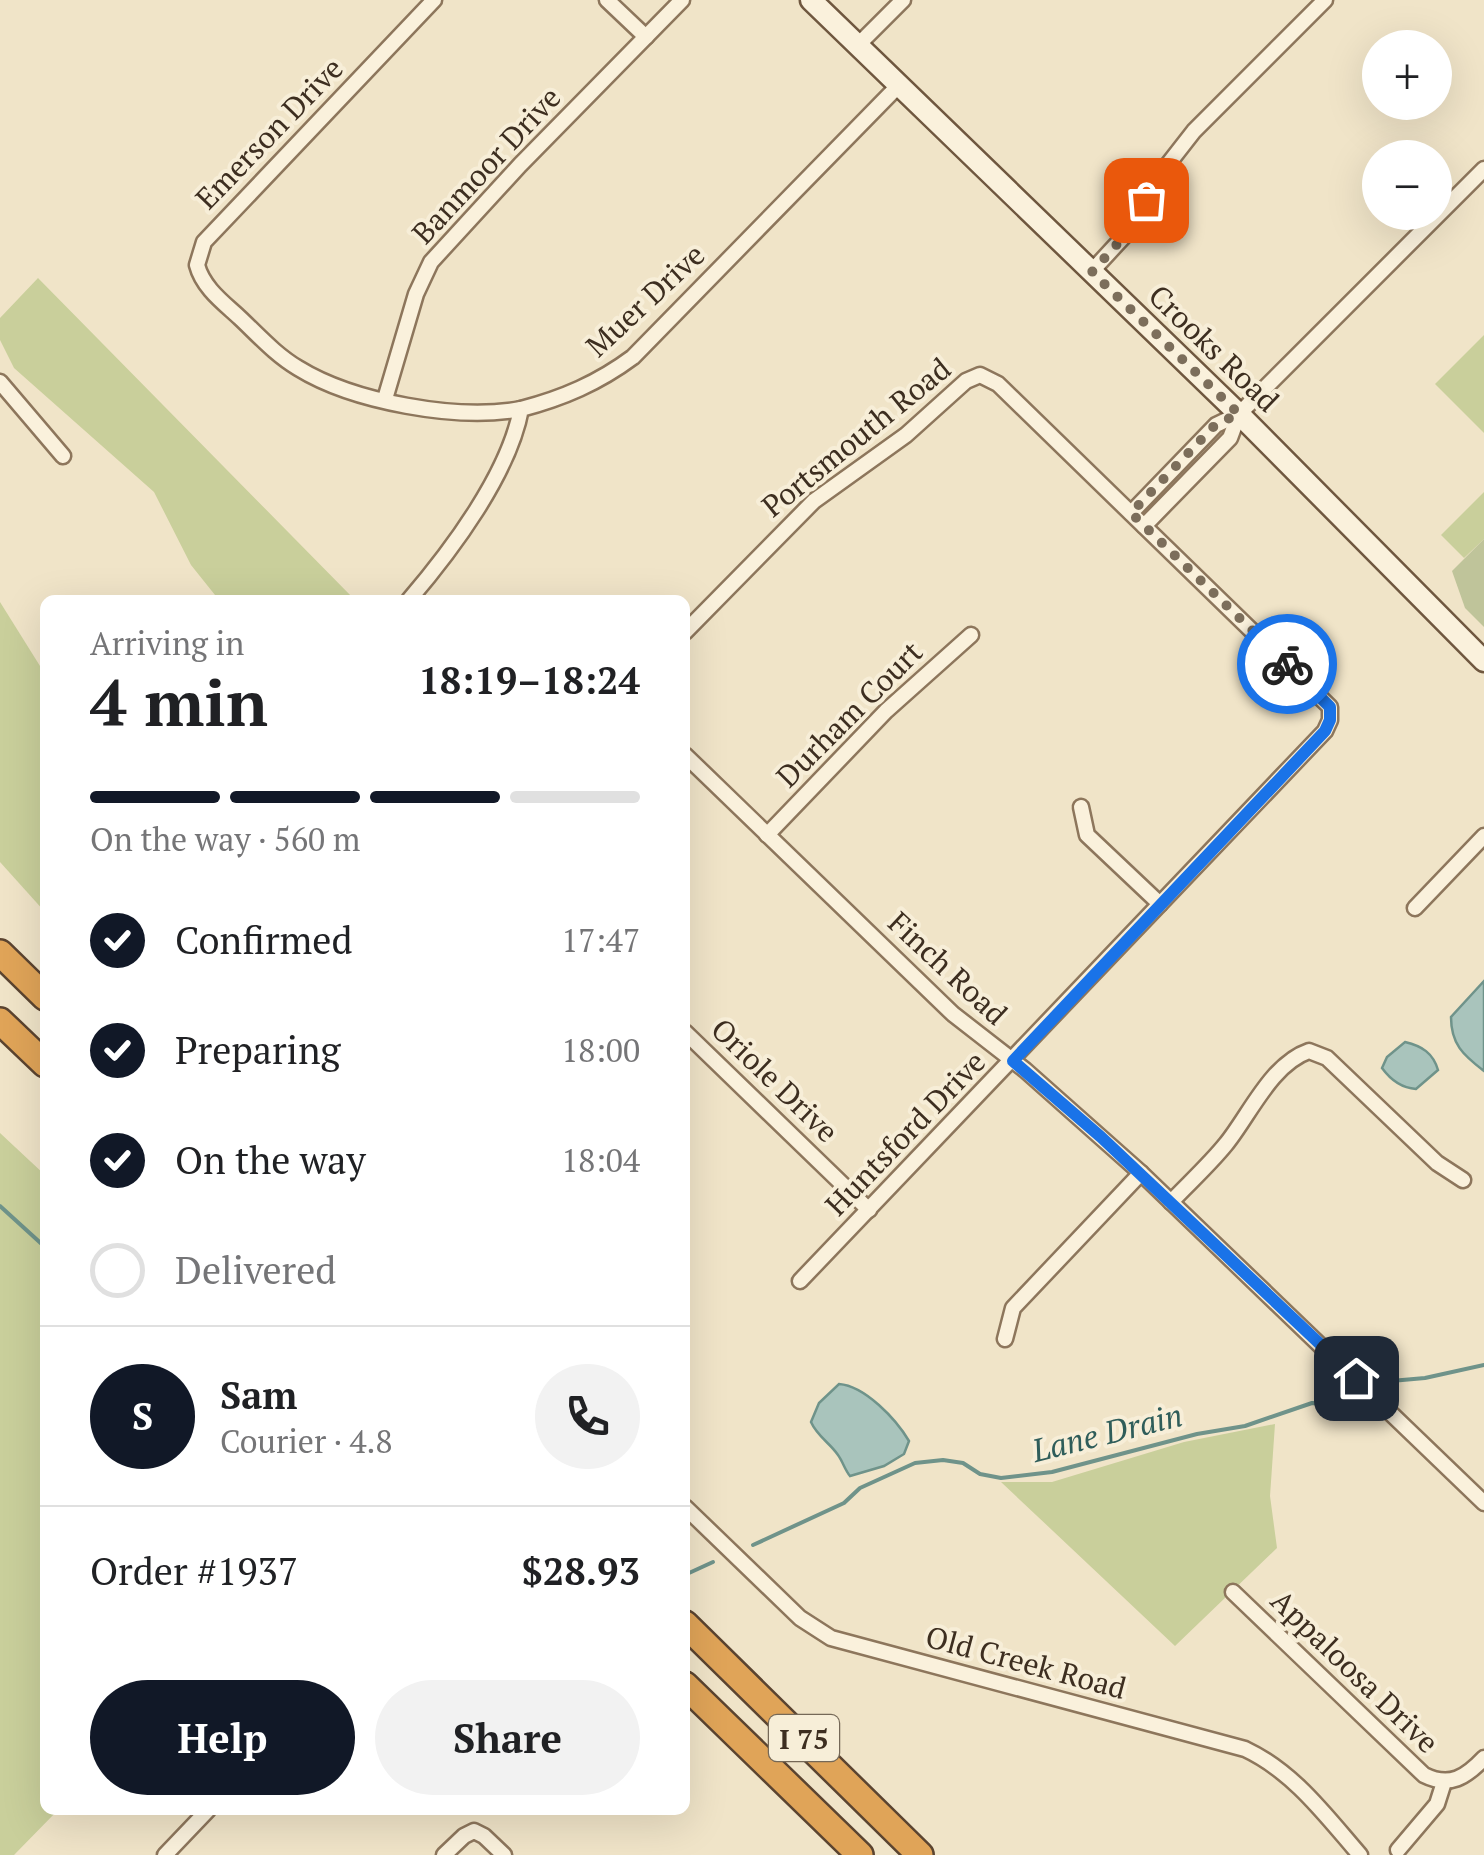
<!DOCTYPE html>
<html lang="en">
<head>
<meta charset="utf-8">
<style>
	body { margin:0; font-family:"PT Serif",serif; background:#f2f2f2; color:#202124; height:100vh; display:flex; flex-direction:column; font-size:38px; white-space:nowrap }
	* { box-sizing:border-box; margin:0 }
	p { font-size:32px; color:#757577 }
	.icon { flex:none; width:55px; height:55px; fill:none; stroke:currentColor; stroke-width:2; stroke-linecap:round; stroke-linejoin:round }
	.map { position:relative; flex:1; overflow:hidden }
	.side { position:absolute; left:40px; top:595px; width:650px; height:1220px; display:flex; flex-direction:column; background:#fff; border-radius:15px; box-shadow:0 10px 40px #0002 }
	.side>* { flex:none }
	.fabs { position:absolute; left:1362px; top:30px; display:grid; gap:20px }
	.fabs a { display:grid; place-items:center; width:90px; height:90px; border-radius:50%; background:#fff; box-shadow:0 10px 40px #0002; font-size:50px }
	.pin { position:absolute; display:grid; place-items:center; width:85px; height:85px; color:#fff; margin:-42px; border-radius:20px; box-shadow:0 5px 15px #0006 }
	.courier { position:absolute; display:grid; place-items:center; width:100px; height:100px; margin:-50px; border:8px solid #1a73e8; border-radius:50%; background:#fff; color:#222; box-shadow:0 2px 12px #0007 }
	.overview em { font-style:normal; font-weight:700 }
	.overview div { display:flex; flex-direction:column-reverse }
	.overview { display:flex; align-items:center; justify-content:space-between; height:170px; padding:0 50px }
	h1 { font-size:65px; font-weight:700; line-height:75px }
	.bar { display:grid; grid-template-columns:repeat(4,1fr); gap:15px 10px; align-content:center; height:120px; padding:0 50px }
	.bar i { height:12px; border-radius:8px; background:#e0e0e0 }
	.bar .on { background:#111827 }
	.bar p { grid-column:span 4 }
	.line { display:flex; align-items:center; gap:25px; padding:0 50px; border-top:2px solid #e0e0e0 }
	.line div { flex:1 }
	.round { display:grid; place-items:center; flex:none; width:105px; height:105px; border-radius:52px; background:#f2f2f2 }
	ol { padding:0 50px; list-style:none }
	li { display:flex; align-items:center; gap:30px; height:110px }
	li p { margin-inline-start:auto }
	li .icon { padding:10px; border-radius:50%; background:#111827; color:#fff; stroke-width:4 }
	li:last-child { color:#757577 }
	li i { width:55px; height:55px; border:5px solid #e0e0e0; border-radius:50% }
	.action { display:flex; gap:20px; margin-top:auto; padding:20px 50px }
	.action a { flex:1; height:115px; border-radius:60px; background:#111827; color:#fff; font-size:40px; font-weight:700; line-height:115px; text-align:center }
	.action a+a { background:#f2f2f2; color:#202124 }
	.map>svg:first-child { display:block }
	.green { fill:#c9cf9b }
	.cemetery { fill:#bfc49a }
	.water { fill:#a9c4bc; stroke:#6f938a; stroke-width:2.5 }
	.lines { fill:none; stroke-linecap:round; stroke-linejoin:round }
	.stream { stroke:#6f938a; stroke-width:4 }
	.minor-casing { stroke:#8d765c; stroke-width:19 }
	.secondary-casing { stroke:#6f573f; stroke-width:25 }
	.motorway-casing { stroke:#5b4430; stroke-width:30 }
	.minor { stroke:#faf1dc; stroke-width:14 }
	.secondary { stroke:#faf1dc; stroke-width:20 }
	.motorway { stroke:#e0a458; stroke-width:25 }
	.done { stroke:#7c6e5b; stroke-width:10; stroke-dasharray:0 18 }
	.route { stroke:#1a73e8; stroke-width:12 }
	.labels { text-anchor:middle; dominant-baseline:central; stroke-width:8; stroke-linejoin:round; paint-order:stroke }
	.shield { fill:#f7eed8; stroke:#756857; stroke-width:2.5 }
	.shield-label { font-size:28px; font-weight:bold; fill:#3d2e20 }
	.street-label { font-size:30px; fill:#3d2e20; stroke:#f7eed8 }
	.water-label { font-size:32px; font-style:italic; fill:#2f5d5a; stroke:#f7eed8 }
</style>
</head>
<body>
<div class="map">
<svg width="1484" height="1855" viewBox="0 0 1484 1855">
	<rect width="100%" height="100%" fill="#f0e4c8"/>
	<!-- green -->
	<g class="green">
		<polygon points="38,278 355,600 219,600 191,565 154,492 14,368 0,340 0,318"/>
		<polygon points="1484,335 1484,433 1435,384"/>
		<polygon points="1484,492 1484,539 1464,558 1441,535"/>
		<polygon points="0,602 45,674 45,912 0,862"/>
		<polygon points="0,1133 45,1175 45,1810 58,1810 14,1855 0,1855"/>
		<polygon points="1275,1424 1270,1496 1277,1548 1175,1646 1001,1482 1052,1482 1184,1442"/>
	</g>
	<!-- cemetery -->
	<polygon class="cemetery" points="1484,539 1484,627 1465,608 1452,571"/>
	<!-- water -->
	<g class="water">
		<path d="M1484 981V1071C1463 1055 1451 1044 1451 1017Z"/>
		<path d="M1405 1042C1422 1046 1433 1053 1438 1070L1416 1089C1402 1088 1390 1079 1382 1068L1387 1057Z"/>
		<path d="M839 1384C865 1386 896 1419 909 1441L904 1454 884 1466 850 1476C845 1470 843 1462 838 1455 830 1443 817 1436 811 1422L819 1403Z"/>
	</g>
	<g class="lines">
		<!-- stream -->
		<g class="stream">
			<polyline points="0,1206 45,1247"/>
			<polyline points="1373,1391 1391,1381 1425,1378 1484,1365"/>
			<polyline points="753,1545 844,1503 860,1488 915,1463 943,1460 963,1463 980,1474 1001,1478 1052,1472 1197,1434 1245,1426 1312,1403 1340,1404 1364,1395"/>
			<polyline points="689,1573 713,1562"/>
		</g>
		<!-- minor casing -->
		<g class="minor-casing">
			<g id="minor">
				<path d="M434 0 204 242 197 265C203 288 224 303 240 318 259 336 276 355 298 368 353 402 458 421 521 409"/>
				<polyline points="607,0 646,37"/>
				<polyline points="858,45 903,0"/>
				<polyline points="1092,271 1128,232 1162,172 1194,131 1325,0"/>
				<polyline points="0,382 63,456"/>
				<polyline points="385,399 416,294 431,262 520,165 682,0"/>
				<polyline points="1131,513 1216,425 1239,414 1484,169"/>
				<polyline points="1144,526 1230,438 1239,414"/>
				<path d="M409 600C451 551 509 474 521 409 563 398 598 383 633 357L900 84"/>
				<polyline points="685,632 814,501 906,435 966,381 980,375 998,384 1330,707 1330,720 1325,731 800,1281"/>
				<polyline points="685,755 953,1014 1025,1070 1141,1173 1484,1503"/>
				<polyline points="1081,807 1087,835 1160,904"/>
				<polyline points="767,835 886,711 971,635"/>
				<polyline points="1415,908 1484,836"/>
				<polyline points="685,1032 869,1210"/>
				<path d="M1171 1202C1189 1183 1209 1165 1226 1144 1249 1116 1271 1064 1309 1051L1327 1058 1437 1163 1463 1180"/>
				<polyline points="1005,1339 1013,1308 1141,1173"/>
				<path d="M685 1507 800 1618 831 1638 1245 1749C1294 1772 1326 1816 1360 1855"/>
				<path d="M1233 1592 1424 1775C1450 1788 1466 1777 1484 1758"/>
				<polyline points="1398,1850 1437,1804 1444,1782"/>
				<polyline points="165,1855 208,1810"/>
				<polyline points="444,1855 464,1836 474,1831 484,1836 504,1855"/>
			</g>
		</g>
		<!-- secondary casing -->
		<g class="secondary-casing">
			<polyline id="secondary" points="811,0 1239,414 1484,661"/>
		</g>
		<!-- motorway casing -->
		<g class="motorway-casing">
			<g id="motorway">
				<polyline points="0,953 45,997"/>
				<polyline points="0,1021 45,1064"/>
				<polyline points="685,1624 920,1855"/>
				<polyline points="685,1685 860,1855"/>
			</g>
		</g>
		<!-- minor -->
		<use href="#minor" class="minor"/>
		<!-- secondary -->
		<use href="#secondary" class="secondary"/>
		<!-- motorway -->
		<use href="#motorway" class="motorway"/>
	</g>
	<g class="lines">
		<!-- done -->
		<polyline class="done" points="1146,200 1128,232 1092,272 1239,414 1216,424 1131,513 1287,664"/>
		<!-- route -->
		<polyline class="route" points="1287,664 1330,707 1330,720 1325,731 1013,1061 1101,1137 1356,1378"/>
	</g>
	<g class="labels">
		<!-- shield labels -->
		<rect class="shield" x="769" y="1715" width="70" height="46" rx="8"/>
		<g class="shield-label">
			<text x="804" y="1738">I 75</text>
		</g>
		<!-- street labels -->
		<g class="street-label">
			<text transform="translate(269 133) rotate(-46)">Emerson Drive</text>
			<text transform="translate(486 165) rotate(-47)">Banmoor Drive</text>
			<text transform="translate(645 300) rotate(-43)">Muer Drive</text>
			<text transform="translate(1214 348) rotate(44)">Crooks Road</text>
			<text transform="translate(856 437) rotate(-39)">Portsmouth Road</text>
			<text transform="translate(849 714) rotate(-45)">Durham Court</text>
			<text transform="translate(948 968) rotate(43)">Finch Road</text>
			<text transform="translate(775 1080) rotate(44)">Oriole Drive</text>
			<text transform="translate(905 1133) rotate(-46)">Huntsford Drive</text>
			<text transform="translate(1026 1662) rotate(15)">Old Creek Road</text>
			<text transform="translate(1355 1671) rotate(44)">Appaloosa Drive</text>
		</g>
		<!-- water labels -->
		<g class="water-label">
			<text transform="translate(1107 1432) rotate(-14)">Lane Drain</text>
		</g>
	</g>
</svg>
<div class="fabs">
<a>+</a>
<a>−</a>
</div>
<div class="pin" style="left:1146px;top:200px;background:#ea580c"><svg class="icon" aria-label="bag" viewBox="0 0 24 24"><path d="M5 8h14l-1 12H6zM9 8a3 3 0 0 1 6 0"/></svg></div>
<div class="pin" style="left:1356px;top:1378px;background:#1f2937"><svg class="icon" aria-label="home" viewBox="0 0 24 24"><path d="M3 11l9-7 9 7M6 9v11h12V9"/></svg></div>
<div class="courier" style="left:1287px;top:664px"><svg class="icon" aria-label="bike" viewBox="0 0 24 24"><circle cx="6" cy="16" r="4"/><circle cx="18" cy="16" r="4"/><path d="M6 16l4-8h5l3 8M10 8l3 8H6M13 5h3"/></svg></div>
<section class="side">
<div class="overview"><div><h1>4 min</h1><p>Arriving in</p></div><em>18:19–18:24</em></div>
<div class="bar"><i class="on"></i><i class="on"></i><i class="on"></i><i></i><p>On the way · 560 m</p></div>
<ol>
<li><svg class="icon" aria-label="check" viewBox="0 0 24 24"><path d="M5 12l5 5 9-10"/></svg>Confirmed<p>17:47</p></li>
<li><svg class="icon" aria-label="check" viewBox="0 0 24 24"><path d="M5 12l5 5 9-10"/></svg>Preparing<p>18:00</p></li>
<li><svg class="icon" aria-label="check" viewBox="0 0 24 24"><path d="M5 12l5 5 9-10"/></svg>On the way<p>18:04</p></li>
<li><i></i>Delivered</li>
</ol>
<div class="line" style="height:180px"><b class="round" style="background:#111827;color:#fff">S</b><div><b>Sam</b><p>Courier · 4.8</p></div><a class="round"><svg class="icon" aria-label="phone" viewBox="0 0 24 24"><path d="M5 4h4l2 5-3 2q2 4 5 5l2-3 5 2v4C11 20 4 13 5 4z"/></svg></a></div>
<div class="line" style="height:130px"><div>Order #1937</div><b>$28.93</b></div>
<div class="action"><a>Help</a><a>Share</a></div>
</section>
</div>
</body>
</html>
